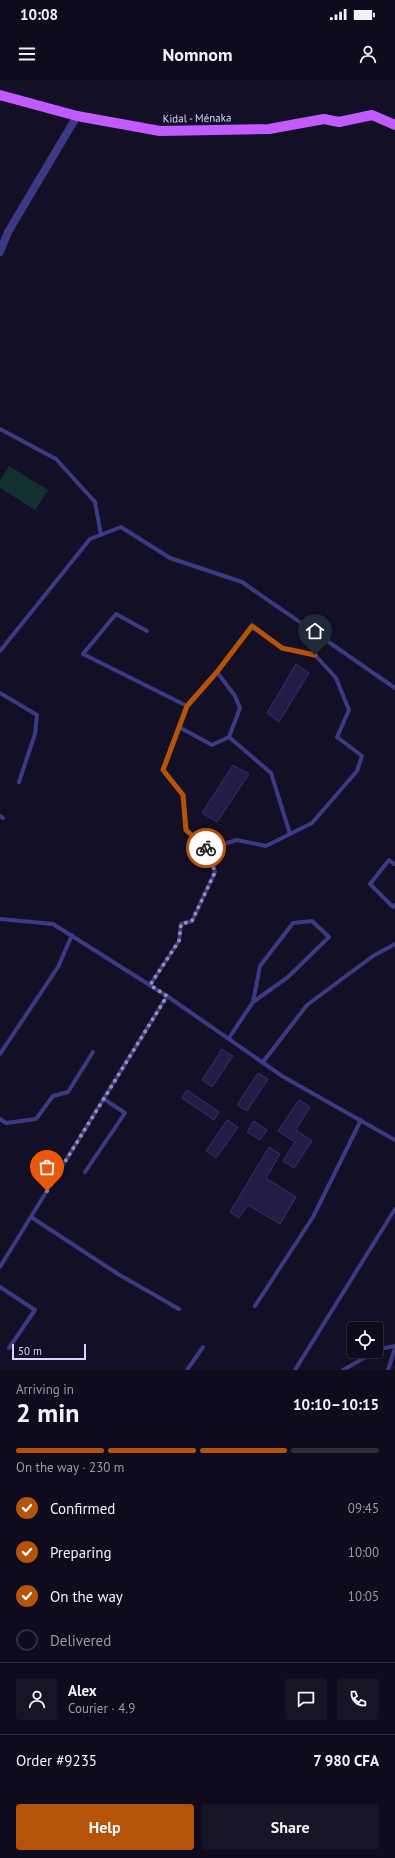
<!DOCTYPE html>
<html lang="en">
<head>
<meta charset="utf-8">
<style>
	body { margin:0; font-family:"PT Sans",sans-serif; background:#171425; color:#f1f3f6; height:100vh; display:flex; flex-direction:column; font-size:15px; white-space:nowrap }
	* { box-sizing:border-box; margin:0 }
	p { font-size:13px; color:#9b9ba3 }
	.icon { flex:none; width:22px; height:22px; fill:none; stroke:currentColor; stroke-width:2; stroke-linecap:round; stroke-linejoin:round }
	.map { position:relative; height:1290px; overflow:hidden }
	.drawer { display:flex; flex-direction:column; background:#0e0b1c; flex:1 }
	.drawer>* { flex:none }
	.controls { position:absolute; left:347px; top:1242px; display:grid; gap:8px }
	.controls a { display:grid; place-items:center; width:36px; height:36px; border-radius:4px; background:#0e0b1c; box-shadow:0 2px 6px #0003,0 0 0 1px #2e2b3b; font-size:20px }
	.scale { position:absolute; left:12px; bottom:10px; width:74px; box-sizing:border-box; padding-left:4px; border:2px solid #d9d4ff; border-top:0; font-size:11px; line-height:14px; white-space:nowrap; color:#d9d4ff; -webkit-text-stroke:3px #130f26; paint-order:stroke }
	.pin { position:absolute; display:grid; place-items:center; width:34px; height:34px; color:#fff; margin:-41px -17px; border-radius:50% 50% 50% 0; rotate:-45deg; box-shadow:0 0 4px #0007 }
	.pin .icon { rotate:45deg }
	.courier { position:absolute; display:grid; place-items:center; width:40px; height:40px; margin:-20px; border:3px solid #b45309; border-radius:50%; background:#fff; color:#222; box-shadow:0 1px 5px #0007 }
	.overview em { font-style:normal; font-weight:600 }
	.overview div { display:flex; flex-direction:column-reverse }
	.overview { display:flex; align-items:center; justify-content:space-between; height:68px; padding:0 16px }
	h1 { font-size:26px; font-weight:600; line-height:30px }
	.bar { display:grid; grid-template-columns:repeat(4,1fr); gap:6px 4px; align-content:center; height:48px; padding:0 16px }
	.bar i { height:5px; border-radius:3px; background:#2e2b3b }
	.bar .current { background:#b45309 }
	.bar p { grid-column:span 4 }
	.line { display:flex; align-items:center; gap:10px; padding:0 16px; border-top:1px solid #2e2b3b }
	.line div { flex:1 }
	.round { display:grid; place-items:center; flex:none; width:42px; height:42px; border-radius:4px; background:#171425 }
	ol { padding:0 16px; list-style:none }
	li { display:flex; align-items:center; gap:12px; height:44px }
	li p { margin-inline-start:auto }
	li .icon { padding:4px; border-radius:50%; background:#b45309; color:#fff; stroke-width:4 }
	li:last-child { color:#9b9ba3 }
	li i { width:22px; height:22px; border:2px solid #2e2b3b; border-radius:50% }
	.cta { display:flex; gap:8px; margin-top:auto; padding:8px 16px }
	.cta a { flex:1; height:46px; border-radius:4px; background:#b45309; color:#fff; font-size:16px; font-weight:600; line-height:46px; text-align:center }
	.cta a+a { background:#171425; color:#f1f3f6 }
	.status { display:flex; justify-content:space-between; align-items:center; height:28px; padding:0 20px; background:#0e0b1c; direction:ltr }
	.status svg { height:11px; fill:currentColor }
	header { display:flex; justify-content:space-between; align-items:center; height:52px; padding:0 16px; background:#0e0b1c; font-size:18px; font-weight:600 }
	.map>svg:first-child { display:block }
	.green { fill:#12302f }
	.building { fill:#241b47; stroke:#3b2d73 }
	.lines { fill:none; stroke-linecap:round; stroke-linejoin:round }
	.lane { stroke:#3d3a85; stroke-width:4 }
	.street { stroke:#3d3a85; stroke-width:8 }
	.primary { stroke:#c25bff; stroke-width:10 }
	.done { stroke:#948fb3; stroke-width:4; stroke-dasharray:0 7.2 }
	.route { stroke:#b45309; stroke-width:5 }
	.labels { text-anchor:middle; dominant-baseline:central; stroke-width:3; stroke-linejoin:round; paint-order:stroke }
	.street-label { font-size:11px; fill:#d9d4ff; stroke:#130f26 }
</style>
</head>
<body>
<div class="status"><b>10:08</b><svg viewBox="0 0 49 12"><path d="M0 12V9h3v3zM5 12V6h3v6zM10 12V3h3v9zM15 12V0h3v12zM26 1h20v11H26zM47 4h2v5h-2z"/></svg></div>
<header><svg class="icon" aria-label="menu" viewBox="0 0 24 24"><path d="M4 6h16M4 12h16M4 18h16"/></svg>Nomnom<svg class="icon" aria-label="person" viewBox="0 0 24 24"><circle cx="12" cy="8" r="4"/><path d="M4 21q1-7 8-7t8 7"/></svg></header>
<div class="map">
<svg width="395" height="1290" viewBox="0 0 395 1290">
	<rect width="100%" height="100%" fill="#130f26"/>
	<!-- green -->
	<polygon class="green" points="9,386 48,410 35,430 0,408 0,401"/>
	<!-- building -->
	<g class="building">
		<polygon points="296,584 309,593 279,642 267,633"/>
		<polygon points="233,685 249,694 217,742 202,733"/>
		<polygon points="222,969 233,976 212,1007 202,1000"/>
		<polygon points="258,993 268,999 247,1031 237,1025"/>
		<polygon points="187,1010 219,1032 214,1040 182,1018"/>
		<polygon points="299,1020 310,1027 296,1050 312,1061 294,1088 283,1081 295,1062 278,1051"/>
		<polygon points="227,1040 238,1047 216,1078 206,1071"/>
		<polygon points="254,1041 267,1050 260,1060 247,1052"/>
		<polygon points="269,1067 280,1074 266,1098 296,1117 280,1144 248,1125 239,1138 230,1132"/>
	</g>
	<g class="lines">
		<!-- lane -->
		<g class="lane">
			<polyline points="0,349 56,379 95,422 101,455"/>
			<polyline points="147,551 116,534 83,574 187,626 163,690 183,715 186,750 207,769 215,792 192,841 181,844 179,861 150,905"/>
			<polyline points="0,571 90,459 121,447 170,478 242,502 395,608"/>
			<polyline points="0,613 37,635 35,654 19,702"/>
			<polyline points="187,626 217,592 252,546 282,568 315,575 336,598 349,630 337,657 362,676 357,691 312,743 266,766 237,760 207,769"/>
			<polyline points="179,647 212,665 229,657 240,628 235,616 217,592"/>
			<polyline points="229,657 271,693 290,754"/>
			<polyline points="0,736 3,738"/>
			<polyline points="394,784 389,780 370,804 393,827 395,825"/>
			<polyline points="0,839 53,844 167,916 282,996 395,1060"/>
			<polyline points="229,958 253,922 288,897 329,857 312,841 293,843 260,886 253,922"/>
			<polyline points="0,974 58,887 72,855"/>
			<polyline points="263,982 307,925 373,876 395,864"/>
			<polyline points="0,1039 6,1043 36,1039 53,1016 68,1012 93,972"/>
			<polyline points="85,1092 125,1033 104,1019"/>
			<polyline points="31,1137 118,1194 179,1229"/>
			<polyline points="0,1187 167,916"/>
			<polyline points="0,1207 35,1230 9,1268"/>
			<polyline points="255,1226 313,1137 361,1040"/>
			<polyline points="187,1290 203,1267"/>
			<polyline points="295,1290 395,1129"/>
			<polyline points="343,1290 380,1269 395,1266"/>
			<polyline points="388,1290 395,1268"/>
		</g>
		<!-- street -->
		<polyline class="street" points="0,172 8,152 77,36"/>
		<!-- primary -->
		<polyline class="primary" points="0,15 77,36 160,51 269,49 324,39 339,42 372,35 395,45"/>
	</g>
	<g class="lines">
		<!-- done -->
		<polyline class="done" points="47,1111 167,916 150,905 179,861 181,844 192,841 215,792 206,768"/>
		<!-- route -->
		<polyline class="route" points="206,768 186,750 183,715 163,690 187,626 217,592 252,546 282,568 315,575"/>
	</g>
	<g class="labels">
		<!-- street labels -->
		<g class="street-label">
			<text transform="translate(197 38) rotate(-1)">Kidal - Ménaka</text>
		</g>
	</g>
</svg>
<div class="controls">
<a><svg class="icon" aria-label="locate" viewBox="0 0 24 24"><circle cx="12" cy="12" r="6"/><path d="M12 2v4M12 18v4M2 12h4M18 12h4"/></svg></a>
</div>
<div class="scale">50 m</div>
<div class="pin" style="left:47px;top:1111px;background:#ea580c"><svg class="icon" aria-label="bag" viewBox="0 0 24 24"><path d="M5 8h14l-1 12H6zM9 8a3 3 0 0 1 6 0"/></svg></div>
<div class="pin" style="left:315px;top:575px;background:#1f2937"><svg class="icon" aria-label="home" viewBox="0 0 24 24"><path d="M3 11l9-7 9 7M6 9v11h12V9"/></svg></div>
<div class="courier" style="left:206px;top:768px"><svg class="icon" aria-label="bike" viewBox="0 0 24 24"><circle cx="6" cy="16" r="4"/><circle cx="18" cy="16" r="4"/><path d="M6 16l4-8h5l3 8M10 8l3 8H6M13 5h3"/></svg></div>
</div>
<section class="drawer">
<div class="overview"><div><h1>2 min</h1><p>Arriving in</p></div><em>10:10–10:15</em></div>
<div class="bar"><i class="current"></i><i class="current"></i><i class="current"></i><i></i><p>On the way · 230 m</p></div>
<ol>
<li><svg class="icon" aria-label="check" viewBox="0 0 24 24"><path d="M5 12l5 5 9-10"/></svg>Confirmed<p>09:45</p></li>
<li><svg class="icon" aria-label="check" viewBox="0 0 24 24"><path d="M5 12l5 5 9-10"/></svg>Preparing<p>10:00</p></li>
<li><svg class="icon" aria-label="check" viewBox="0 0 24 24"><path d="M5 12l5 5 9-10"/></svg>On the way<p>10:05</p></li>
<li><i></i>Delivered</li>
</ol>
<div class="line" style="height:72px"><a class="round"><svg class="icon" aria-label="person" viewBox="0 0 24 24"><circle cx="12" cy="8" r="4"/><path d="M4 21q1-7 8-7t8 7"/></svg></a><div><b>Alex</b><p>Courier · 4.9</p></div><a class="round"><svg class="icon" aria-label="chat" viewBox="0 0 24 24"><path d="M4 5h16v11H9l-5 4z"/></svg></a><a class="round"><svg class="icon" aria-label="phone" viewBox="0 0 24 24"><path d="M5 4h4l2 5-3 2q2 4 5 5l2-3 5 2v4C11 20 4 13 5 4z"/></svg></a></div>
<div class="line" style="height:52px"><div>Order #9235</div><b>7 980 CFA</b></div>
<div class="cta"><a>Help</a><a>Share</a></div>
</section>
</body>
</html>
